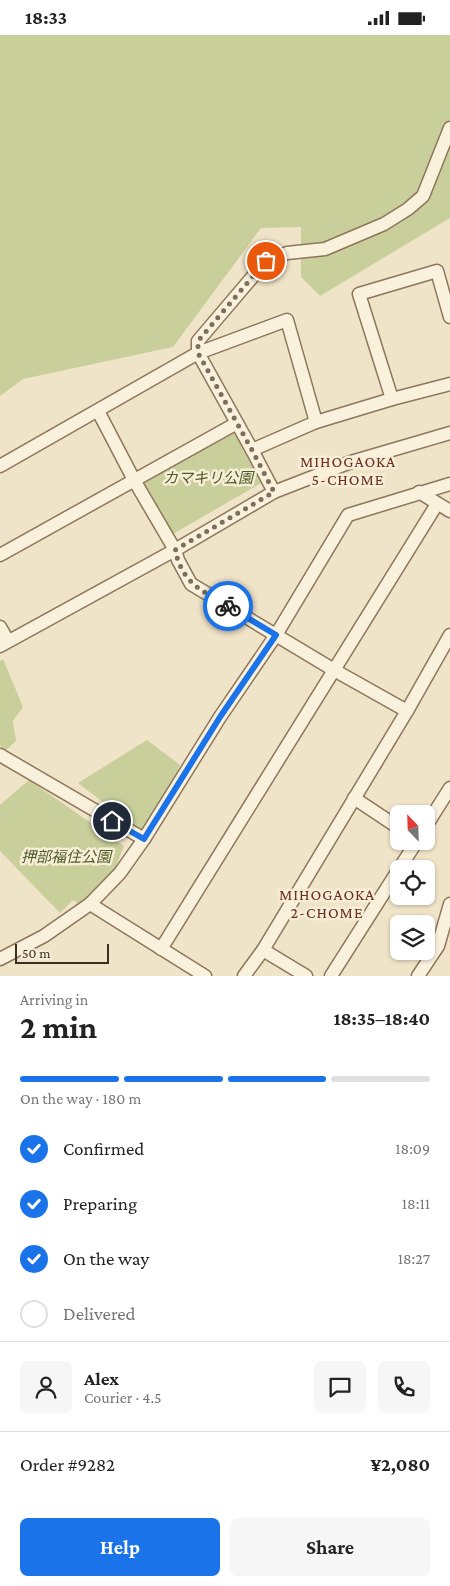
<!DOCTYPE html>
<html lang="en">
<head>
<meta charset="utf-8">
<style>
	body { margin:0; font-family:"Crimson Pro","Noto Sans JP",serif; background:#f6f6f6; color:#222; height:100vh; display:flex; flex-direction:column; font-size:19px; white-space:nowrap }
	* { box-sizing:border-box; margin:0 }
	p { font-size:16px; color:#767676 }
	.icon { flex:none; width:28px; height:28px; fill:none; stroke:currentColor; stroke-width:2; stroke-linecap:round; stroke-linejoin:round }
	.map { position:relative; height:941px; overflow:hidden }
	.details { display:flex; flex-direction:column; background:#fff; flex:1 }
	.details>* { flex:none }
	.needle { width:32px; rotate:337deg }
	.controls { position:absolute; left:390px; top:770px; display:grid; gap:10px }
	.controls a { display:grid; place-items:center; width:45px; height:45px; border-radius:8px; background:#fff; box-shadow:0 1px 4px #0004; font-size:25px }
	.scale { position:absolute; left:15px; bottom:12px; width:94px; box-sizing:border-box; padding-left:5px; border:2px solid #3d2e20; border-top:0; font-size:14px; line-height:18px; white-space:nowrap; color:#3d2e20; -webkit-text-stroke:4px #f7eed8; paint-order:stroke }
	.pin { position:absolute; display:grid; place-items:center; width:42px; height:42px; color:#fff; margin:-21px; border:2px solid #fff; border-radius:50%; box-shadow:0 1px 5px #0007 }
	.courier { position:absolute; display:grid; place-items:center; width:50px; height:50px; margin:-25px; border:4px solid #1a73e8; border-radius:50%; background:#fff; color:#222; box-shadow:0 1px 6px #0007 }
	.head em { font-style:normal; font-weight:700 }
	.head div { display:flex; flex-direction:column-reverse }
	.head { display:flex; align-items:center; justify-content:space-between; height:85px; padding:0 20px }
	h1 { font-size:32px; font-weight:700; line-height:38px }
	.bar { display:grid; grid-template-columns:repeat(4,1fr); gap:8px 5px; align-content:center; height:60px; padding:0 20px }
	.bar i { height:6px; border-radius:4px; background:#e0e0e0 }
	.bar .current { background:#1a73e8 }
	.bar p { grid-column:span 4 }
	.line { display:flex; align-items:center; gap:12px; padding:0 20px; border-top:1px solid #e0e0e0 }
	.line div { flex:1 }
	.round { display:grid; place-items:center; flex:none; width:52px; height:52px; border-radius:8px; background:#f6f6f6 }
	ol { padding:0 20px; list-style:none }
	li { display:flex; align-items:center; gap:15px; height:55px }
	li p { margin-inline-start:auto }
	li .icon { padding:5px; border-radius:50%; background:#1a73e8; color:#fff; stroke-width:4 }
	li:last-child { color:#767676 }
	li i { width:28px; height:28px; border:2px solid #e0e0e0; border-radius:50% }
	.button { display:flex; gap:10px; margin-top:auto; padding:10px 20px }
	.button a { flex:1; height:58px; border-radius:8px; background:#1a73e8; color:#fff; font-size:20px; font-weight:700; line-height:58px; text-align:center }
	.button a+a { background:#f6f6f6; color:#222 }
	.status { display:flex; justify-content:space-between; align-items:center; height:35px; padding:0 25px; background:#fff; direction:ltr }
	.status svg { height:14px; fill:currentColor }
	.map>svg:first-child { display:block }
	.green { fill:#c9cf9b }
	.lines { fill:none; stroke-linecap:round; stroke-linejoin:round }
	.minor-casing { stroke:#8d765c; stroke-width:15 }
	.minor { stroke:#faf1dc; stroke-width:12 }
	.done { stroke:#7c6e5b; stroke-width:5; stroke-dasharray:0 9 }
	.route { stroke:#1a73e8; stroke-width:6 }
	.labels { text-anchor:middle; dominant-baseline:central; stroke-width:5; stroke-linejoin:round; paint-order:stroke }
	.park-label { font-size:15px; font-style:italic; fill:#4d5a26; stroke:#f7eed8 }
	.neighbourhood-label { font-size:16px; letter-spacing:1px; fill:#6b2e1e; stroke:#f7eed8 }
</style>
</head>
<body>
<div class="status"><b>18:33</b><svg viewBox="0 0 49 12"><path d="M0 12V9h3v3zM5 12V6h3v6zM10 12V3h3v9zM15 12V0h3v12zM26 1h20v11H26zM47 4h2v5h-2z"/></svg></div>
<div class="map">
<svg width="450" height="941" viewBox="0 0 450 941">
	<rect width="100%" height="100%" fill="#f0e4c8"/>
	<!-- green -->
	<g class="green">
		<polygon points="0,0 450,0 450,183 320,261 301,242 301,192 261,193 173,312 23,344 0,361"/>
		<polygon points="231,392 261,448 173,499 141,445"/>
		<polygon points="3,624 23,672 13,686 16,706 4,717 0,710 0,626"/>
		<polygon points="147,705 180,730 164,764 143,798 78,748"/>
		<polygon points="29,745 124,811 113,838 80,870 73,865 60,878 0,816 0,770"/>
	</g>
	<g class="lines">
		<!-- minor casing -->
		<g class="minor-casing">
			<g id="minor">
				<polyline points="392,364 359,259 437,236 450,282"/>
				<polyline points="98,376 134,445 175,515 178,525 191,549 334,635 407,676"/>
				<polyline points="252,415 316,387"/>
				<polyline points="0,431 198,318 198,306 266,226 287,218 325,214 384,189 408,174 423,161 450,93"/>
				<polyline points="274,457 252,415 198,318 287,285 316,387 392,364 450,349"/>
				<polyline points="419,457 450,476"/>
				<polyline points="0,520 237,388"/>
				<polyline points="0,592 8,606"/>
				<polyline points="0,611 175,515 274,457 351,427 450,398"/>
				<polyline points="0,720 144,804"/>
				<polyline points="354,763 399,793"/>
				<polyline points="426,791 450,753"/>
				<polyline points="399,834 417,806"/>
				<polyline points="90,869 205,941"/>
				<polyline points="161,914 437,469"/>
				<polyline points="263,915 306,941"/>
				<polyline points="0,924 44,901 90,869 120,838 144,804 220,682 276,600 348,480 450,449"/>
				<polyline points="244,941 263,915 407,676 450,600"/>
				<polyline points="331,941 399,834"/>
				<polyline points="418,941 438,911 450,869"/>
			</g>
		</g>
		<!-- minor -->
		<use href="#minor" class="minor"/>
	</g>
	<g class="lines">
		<!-- done -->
		<path class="done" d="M228 571C201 555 183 549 175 515L274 457 252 415 198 318V306L266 226"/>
		<!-- route -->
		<polyline class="route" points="112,786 144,804 220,682 276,600 228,571"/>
	</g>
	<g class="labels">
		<!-- park labels -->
		<g class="park-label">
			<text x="208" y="443">カマキリ公園</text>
			<text x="66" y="822">押部福住公園</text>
		</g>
		<!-- neighbourhood labels -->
		<g class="neighbourhood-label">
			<text x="348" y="426">MIHOGAOKA<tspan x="348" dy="18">5-CHOME</tspan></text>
			<text x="327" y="859">MIHOGAOKA<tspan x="327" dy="18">2-CHOME</tspan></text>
		</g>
	</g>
</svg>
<div class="controls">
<a><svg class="needle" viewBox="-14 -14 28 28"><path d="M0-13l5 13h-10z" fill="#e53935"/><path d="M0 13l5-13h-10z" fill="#767676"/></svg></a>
<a><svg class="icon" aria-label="locate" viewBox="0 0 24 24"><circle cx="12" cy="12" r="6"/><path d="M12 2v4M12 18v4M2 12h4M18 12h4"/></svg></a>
<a><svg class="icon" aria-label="layers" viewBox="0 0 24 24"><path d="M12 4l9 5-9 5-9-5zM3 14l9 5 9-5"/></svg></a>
</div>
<div class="scale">50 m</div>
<div class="pin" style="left:266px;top:226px;background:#ea580c"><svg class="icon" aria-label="bag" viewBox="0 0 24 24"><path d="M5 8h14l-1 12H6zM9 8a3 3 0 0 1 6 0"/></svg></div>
<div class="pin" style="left:112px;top:786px;background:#1f2937"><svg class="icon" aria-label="home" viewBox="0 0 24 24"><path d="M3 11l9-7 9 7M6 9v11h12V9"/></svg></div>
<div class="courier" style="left:228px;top:571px"><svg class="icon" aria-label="bike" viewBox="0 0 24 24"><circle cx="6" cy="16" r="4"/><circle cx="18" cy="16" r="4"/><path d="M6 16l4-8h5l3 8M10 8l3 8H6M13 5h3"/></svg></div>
</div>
<section class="details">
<div class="head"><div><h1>2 min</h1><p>Arriving in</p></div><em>18:35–18:40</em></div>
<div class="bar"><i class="current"></i><i class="current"></i><i class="current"></i><i></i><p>On the way · 180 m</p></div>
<ol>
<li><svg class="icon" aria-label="check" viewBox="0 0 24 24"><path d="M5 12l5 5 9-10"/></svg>Confirmed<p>18:09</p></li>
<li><svg class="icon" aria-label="check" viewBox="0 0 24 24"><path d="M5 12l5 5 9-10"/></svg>Preparing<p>18:11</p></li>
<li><svg class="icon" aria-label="check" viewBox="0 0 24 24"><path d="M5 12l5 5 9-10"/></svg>On the way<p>18:27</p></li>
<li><i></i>Delivered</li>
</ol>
<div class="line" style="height:90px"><a class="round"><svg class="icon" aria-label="person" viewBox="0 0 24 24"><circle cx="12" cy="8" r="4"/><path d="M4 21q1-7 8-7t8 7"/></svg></a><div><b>Alex</b><p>Courier · 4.5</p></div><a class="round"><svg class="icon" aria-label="chat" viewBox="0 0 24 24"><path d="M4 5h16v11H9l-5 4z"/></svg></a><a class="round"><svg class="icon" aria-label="phone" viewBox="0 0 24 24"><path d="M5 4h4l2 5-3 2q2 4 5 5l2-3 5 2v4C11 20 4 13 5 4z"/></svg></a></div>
<div class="line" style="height:65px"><div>Order #9282</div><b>¥2,080</b></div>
<div class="button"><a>Help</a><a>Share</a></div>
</section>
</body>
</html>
